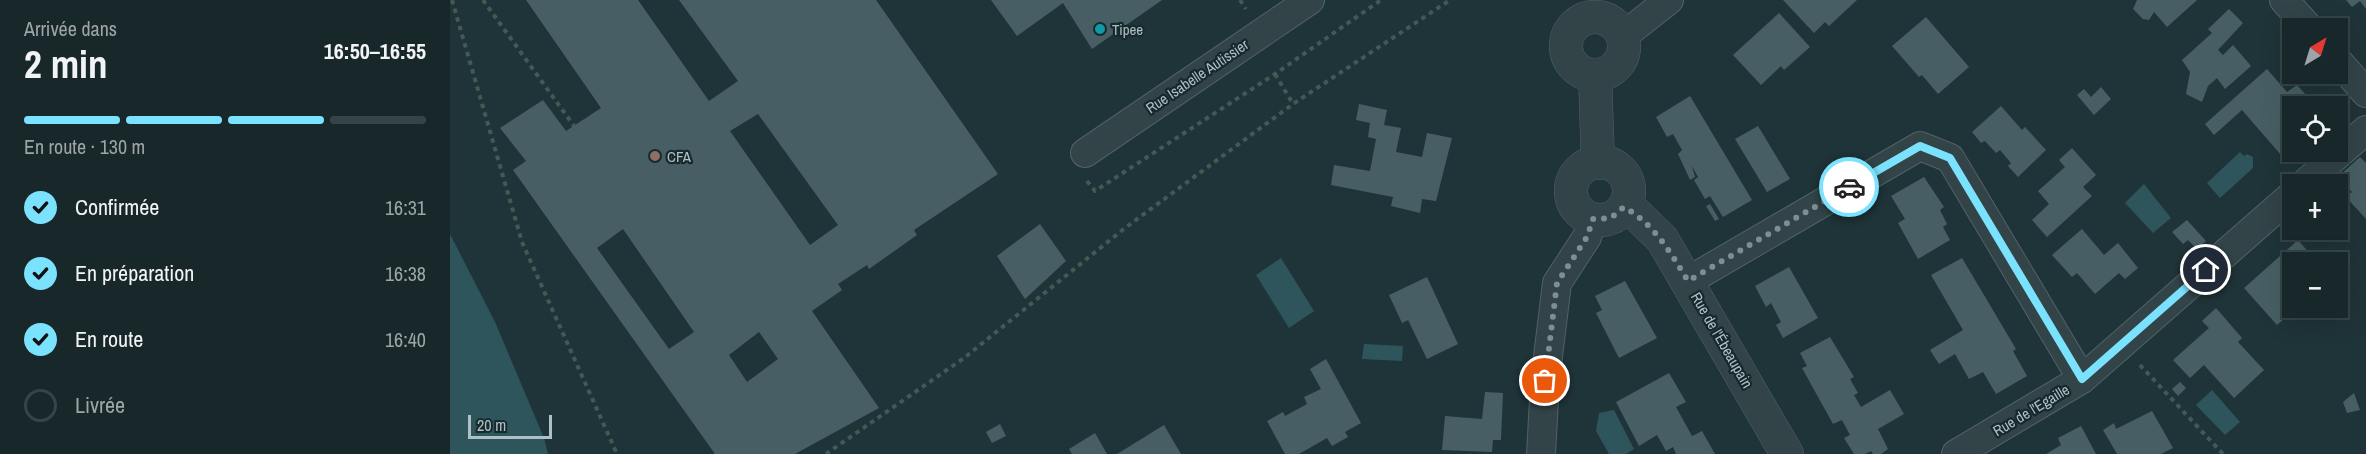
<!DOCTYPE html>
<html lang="fr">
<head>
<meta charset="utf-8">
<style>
	body { margin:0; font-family:"Archivo Narrow",sans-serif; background:#243336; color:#f1f3f6; height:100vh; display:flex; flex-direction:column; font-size:22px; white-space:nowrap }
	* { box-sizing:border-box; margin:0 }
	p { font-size:20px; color:#9ea5a8 }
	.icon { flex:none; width:33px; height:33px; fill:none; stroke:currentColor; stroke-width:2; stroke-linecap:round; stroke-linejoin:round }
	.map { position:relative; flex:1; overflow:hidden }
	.panel { display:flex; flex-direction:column; background:#17272a; width:450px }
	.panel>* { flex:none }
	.needle { width:39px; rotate:38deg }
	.tools { position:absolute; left:1832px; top:18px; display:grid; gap:12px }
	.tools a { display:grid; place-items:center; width:66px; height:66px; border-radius:0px; background:#17272a; box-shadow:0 6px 24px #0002,0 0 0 2px #364447; font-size:30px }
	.scale { position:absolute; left:18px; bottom:15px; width:84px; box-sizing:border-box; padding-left:6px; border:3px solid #acc0c5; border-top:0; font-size:16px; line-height:21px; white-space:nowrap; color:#acc0c5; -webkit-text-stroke:4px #18292d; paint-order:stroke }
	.pin { position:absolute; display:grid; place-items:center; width:51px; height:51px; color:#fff; margin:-26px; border:3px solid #fff; border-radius:50%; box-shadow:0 2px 6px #0007 }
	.courier { position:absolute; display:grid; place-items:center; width:60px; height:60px; margin:-30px; border:4px solid #7ae2fd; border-radius:50%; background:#fff; color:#222; box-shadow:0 2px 8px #0007 }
	.summary em { font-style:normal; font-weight:700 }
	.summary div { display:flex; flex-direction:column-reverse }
	.summary { display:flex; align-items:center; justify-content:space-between; height:102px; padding:0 24px }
	h1 { font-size:39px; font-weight:700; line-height:45px }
	.bar { display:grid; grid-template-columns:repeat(4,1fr); gap:9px 6px; align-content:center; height:72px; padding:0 24px }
	.bar i { height:8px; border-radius:4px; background:#364447 }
	.bar .active { background:#7ae2fd }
	.bar p { grid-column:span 4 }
	ol { padding:0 24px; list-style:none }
	li { display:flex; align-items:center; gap:18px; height:66px }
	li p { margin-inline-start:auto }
	li .icon { padding:6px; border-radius:50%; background:#7ae2fd; color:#111; stroke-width:4 }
	li:last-child { color:#9ea5a8 }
	li i { width:33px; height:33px; border:3px solid #364447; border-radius:50% }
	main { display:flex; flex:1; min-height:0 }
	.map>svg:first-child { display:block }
	.water { fill:#2e545c }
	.building { fill:#475f64; fill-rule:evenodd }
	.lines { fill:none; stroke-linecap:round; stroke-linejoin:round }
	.minor-casing { stroke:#506266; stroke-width:30 }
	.tertiary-casing { stroke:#506266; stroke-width:34 }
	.path { stroke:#425a53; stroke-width:4; stroke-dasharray:4.5 4.5; stroke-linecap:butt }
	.minor { stroke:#324448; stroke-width:28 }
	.tertiary { stroke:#324448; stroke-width:33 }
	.done { stroke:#7b8f94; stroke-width:6; stroke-dasharray:0 10.8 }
	.route { stroke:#7ae2fd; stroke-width:8 }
	.culture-dot { fill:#0f9aa8; stroke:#18292d; stroke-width:2 }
	.education-dot { fill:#8d6e63; stroke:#18292d; stroke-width:2 }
	.labels { text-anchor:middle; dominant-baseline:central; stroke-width:4.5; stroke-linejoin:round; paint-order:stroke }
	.poi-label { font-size:15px; fill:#acc0c5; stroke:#18292d; text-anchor:start }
	.street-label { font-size:15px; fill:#acc0c5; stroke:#18292d }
</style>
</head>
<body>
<main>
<section class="panel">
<div class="summary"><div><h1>2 min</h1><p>Arrivée dans</p></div><em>16:50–16:55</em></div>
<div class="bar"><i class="active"></i><i class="active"></i><i class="active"></i><i></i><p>En route · 130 m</p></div>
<ol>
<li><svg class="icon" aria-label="check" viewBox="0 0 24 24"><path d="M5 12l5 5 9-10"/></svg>Confirmée<p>16:31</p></li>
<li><svg class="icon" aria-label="check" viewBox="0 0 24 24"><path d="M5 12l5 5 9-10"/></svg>En préparation<p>16:38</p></li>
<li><svg class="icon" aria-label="check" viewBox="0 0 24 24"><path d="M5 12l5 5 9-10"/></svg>En route<p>16:40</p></li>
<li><i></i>Livrée</li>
</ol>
</section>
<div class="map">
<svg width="1916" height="454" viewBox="0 0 1916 454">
	<rect width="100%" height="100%" fill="#1f3438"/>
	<!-- water -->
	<g class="water">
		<polygon points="1790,152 1794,156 1797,154 1803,157 1803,168 1770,198 1757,183"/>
		<polygon points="1694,184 1721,218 1703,233 1675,203"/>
		<polygon points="0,234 45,322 94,438 98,454 0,454"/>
		<polygon points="831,258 864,311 839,328 806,275"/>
		<polygon points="914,344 953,346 952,361 912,359"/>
		<polygon points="1762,390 1790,422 1775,435 1746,405"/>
		<polygon points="1164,410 1184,449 1176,454 1159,454 1146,431 1149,413"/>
	</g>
	<!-- building -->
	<g class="building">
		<path d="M76 0H188L259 101 288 81 229 0H426L548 174 464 230 467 235 419 269 417 265 388 284 392 290 362 311 429 408 345 454H265L63 170 76 161 50 128 93 100 116 131 151 108ZM308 114 388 225 360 245 280 131ZM173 229 244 332 219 349 147 248ZM309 332 328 359 297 382 279 355Z"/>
		<polygon points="541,0 712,0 642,49 613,3 567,36"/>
		<polygon points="1333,0 1407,0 1379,26 1375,22 1364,33"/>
		<polygon points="1687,0 1747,0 1717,27 1704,12 1699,20 1693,19 1683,9"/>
		<polygon points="1896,0 1916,0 1916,9 1910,1 1902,7"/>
		<polygon points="1779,9 1793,23 1768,50 1773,55 1783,45 1801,66 1775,89 1767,78 1758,86 1752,102 1736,94 1740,72 1732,60 1762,33 1758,29"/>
		<polygon points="1329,13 1360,47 1334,70 1331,66 1311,85 1283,55"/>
		<polygon points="1476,17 1519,67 1488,94 1472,75 1469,77 1442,46"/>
		<polygon points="1817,69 1837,92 1847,85 1866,106 1842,106 1842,145 1831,155 1792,110 1764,135 1755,124"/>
		<polygon points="1651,87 1661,99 1644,115 1627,95 1634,89 1641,97"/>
		<polygon points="1240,96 1302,200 1273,217 1260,196 1255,199 1244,180 1248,177 1242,166 1245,177 1240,180 1228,154 1232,150 1223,134 1217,137 1206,117"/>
		<polygon points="909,104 937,110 934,125 951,128 946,152 972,157 977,133 1002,138 986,201 972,199 970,213 941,206 943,197 881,185 884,165 920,171 926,139 918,137 920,123 906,120"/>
		<polygon points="1551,106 1572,130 1575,127 1596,150 1568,177 1558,166 1561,163 1550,150 1546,153 1535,141 1531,143 1522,132"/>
		<polygon points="1308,126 1340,179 1317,192 1285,139"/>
		<polygon points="1622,148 1646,175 1633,187 1642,196 1597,237 1582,220 1599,204 1588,191 1615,167 1609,160"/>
		<polygon points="1910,157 1916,163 1916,219 1896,197 1902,192 1888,177"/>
		<polygon points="1474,177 1494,207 1490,210 1497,224 1493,227 1500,240 1468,259 1448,223 1455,219 1441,196"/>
		<polygon points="1260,204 1269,219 1265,221 1256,206"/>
		<polygon points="1737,220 1756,241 1747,249 1738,240 1733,244 1722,232"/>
		<polygon points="590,224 616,261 575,299 547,256"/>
		<polygon points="1632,229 1654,255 1668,243 1688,268 1675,279 1669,273 1645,294 1627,273 1622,277 1602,255"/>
		<polygon points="1848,240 1867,262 1842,262 1842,308 1858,308 1849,315 1844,310 1827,325 1794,288"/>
		<polygon points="1512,258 1566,349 1563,351 1577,376 1546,394 1533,372 1519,379 1505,354 1489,364 1480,350 1513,330 1481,275"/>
		<polygon points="1339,267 1368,318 1333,338 1326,325 1331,322 1321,303 1316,307 1305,286"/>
		<polygon points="977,277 1008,344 977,359 958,320 952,323 939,295"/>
		<polygon points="1175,281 1207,338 1169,358 1146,313 1152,310 1145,296"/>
		<polygon points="1766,308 1792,338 1788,342 1814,370 1784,398 1754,365 1740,378 1723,360 1759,328 1752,321"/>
		<polygon points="1380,337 1404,377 1400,379 1408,393 1404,395 1411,407 1440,390 1454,414 1428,429 1438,449 1431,454 1423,454 1421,451 1415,454 1404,454 1394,438 1400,435 1392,420 1383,424 1352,368 1357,366 1350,353"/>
		<polygon points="876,359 911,423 895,432 898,437 882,446 877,438 849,454 835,454 817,421 833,412 835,416 857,404 854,397 871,389 860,369"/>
		<polygon points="1219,373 1236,402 1226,407 1242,436 1252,431 1265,454 1226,454 1223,447 1216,451 1207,435 1189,446 1166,402"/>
		<polygon points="1730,382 1736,388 1728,396 1722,389"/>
		<polygon points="1035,392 1053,393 1051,440 1043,440 1042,452 992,450 995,416 1032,419"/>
		<polygon points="1904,393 1910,410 1897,413 1893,402"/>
		<polygon points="1702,411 1723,448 1711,454 1667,454 1653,430 1664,423 1666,429"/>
		<polygon points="550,424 556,436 542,443 536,432"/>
		<polygon points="714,425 731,454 667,454"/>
		<polygon points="1631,426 1646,454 1596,454 1611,445 1608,438"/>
		<polygon points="645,433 657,454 622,454 619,449"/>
	</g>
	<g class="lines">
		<!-- minor casing -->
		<g class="minor-casing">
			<g id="minor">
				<polyline points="1834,0 1859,28"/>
				<polyline points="1172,37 1219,0"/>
				<polyline points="1887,60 1916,93"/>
				<polyline points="635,153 860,0"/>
				<polyline points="1854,184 1916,130"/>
				<polyline points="1238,281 1470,146 1500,158 1632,379"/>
				<polyline points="1091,454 1095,381 1107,283 1137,237 1143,219"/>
				<polyline points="1506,454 1632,379 1842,195"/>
			</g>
		</g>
		<!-- tertiary casing -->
		<g class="tertiary-casing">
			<g id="tertiary">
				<circle cx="1145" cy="46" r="29"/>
				<polyline points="1145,75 1148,163"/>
				<circle cx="1150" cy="191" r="29"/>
				<polyline points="1174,207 1186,214 1212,239 1337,454"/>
			</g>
		</g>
		<!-- path -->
		<g class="path">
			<polyline points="2,0 72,242 167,454"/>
			<polyline points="33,0 124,126"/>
			<polyline points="790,0 796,9"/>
			<polyline points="825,74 843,104"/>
			<polyline points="637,181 645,191 825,74 931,0"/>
			<polyline points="1690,365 1773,454"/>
			<polyline points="376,454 514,358 675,228 843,104 1000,0"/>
		</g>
		<!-- minor -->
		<use href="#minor" class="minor"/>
		<!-- tertiary -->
		<use href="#tertiary" class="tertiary"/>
	</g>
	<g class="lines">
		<!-- done -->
		<path class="done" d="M1095 381 1107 283 1137 237 1143 219 1161 218 1174 207C1205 225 1220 252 1238 281L1399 187"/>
		<!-- route -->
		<polyline class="route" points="1399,187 1470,146 1500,158 1632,379 1756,270"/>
	</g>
	<!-- markers -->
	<circle class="culture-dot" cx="650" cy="29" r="6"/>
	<circle class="education-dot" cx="205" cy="156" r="6"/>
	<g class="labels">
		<!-- poi labels -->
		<g class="poi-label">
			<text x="662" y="29">Tipee</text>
			<text x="217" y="156">CFA</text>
		</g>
		<!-- street labels -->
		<g class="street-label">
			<text transform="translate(747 76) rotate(-34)">Rue Isabelle Autissier</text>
			<text transform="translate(1272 340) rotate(60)">Rue de l'Ébeaupain</text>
			<text transform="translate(1581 410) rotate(-31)">Rue de l'Egaille</text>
		</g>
	</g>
</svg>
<div class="tools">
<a><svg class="needle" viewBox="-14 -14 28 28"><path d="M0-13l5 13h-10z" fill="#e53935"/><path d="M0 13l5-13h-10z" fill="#9ea5a8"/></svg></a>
<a><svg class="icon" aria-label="locate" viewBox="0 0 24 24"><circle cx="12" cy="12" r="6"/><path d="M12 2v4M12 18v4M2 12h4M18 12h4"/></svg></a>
<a>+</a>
<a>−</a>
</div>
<div class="scale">20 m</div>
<div class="pin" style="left:1095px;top:381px;background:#ea580c"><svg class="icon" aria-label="bag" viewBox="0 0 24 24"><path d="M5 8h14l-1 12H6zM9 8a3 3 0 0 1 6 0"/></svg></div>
<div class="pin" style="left:1756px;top:270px;background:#1f2937"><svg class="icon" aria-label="home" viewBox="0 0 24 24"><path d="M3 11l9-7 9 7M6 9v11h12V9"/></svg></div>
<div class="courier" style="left:1399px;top:187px"><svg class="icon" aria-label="car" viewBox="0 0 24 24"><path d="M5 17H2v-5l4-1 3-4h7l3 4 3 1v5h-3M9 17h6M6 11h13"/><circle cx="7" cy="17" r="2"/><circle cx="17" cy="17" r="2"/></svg></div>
</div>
</main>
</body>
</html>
